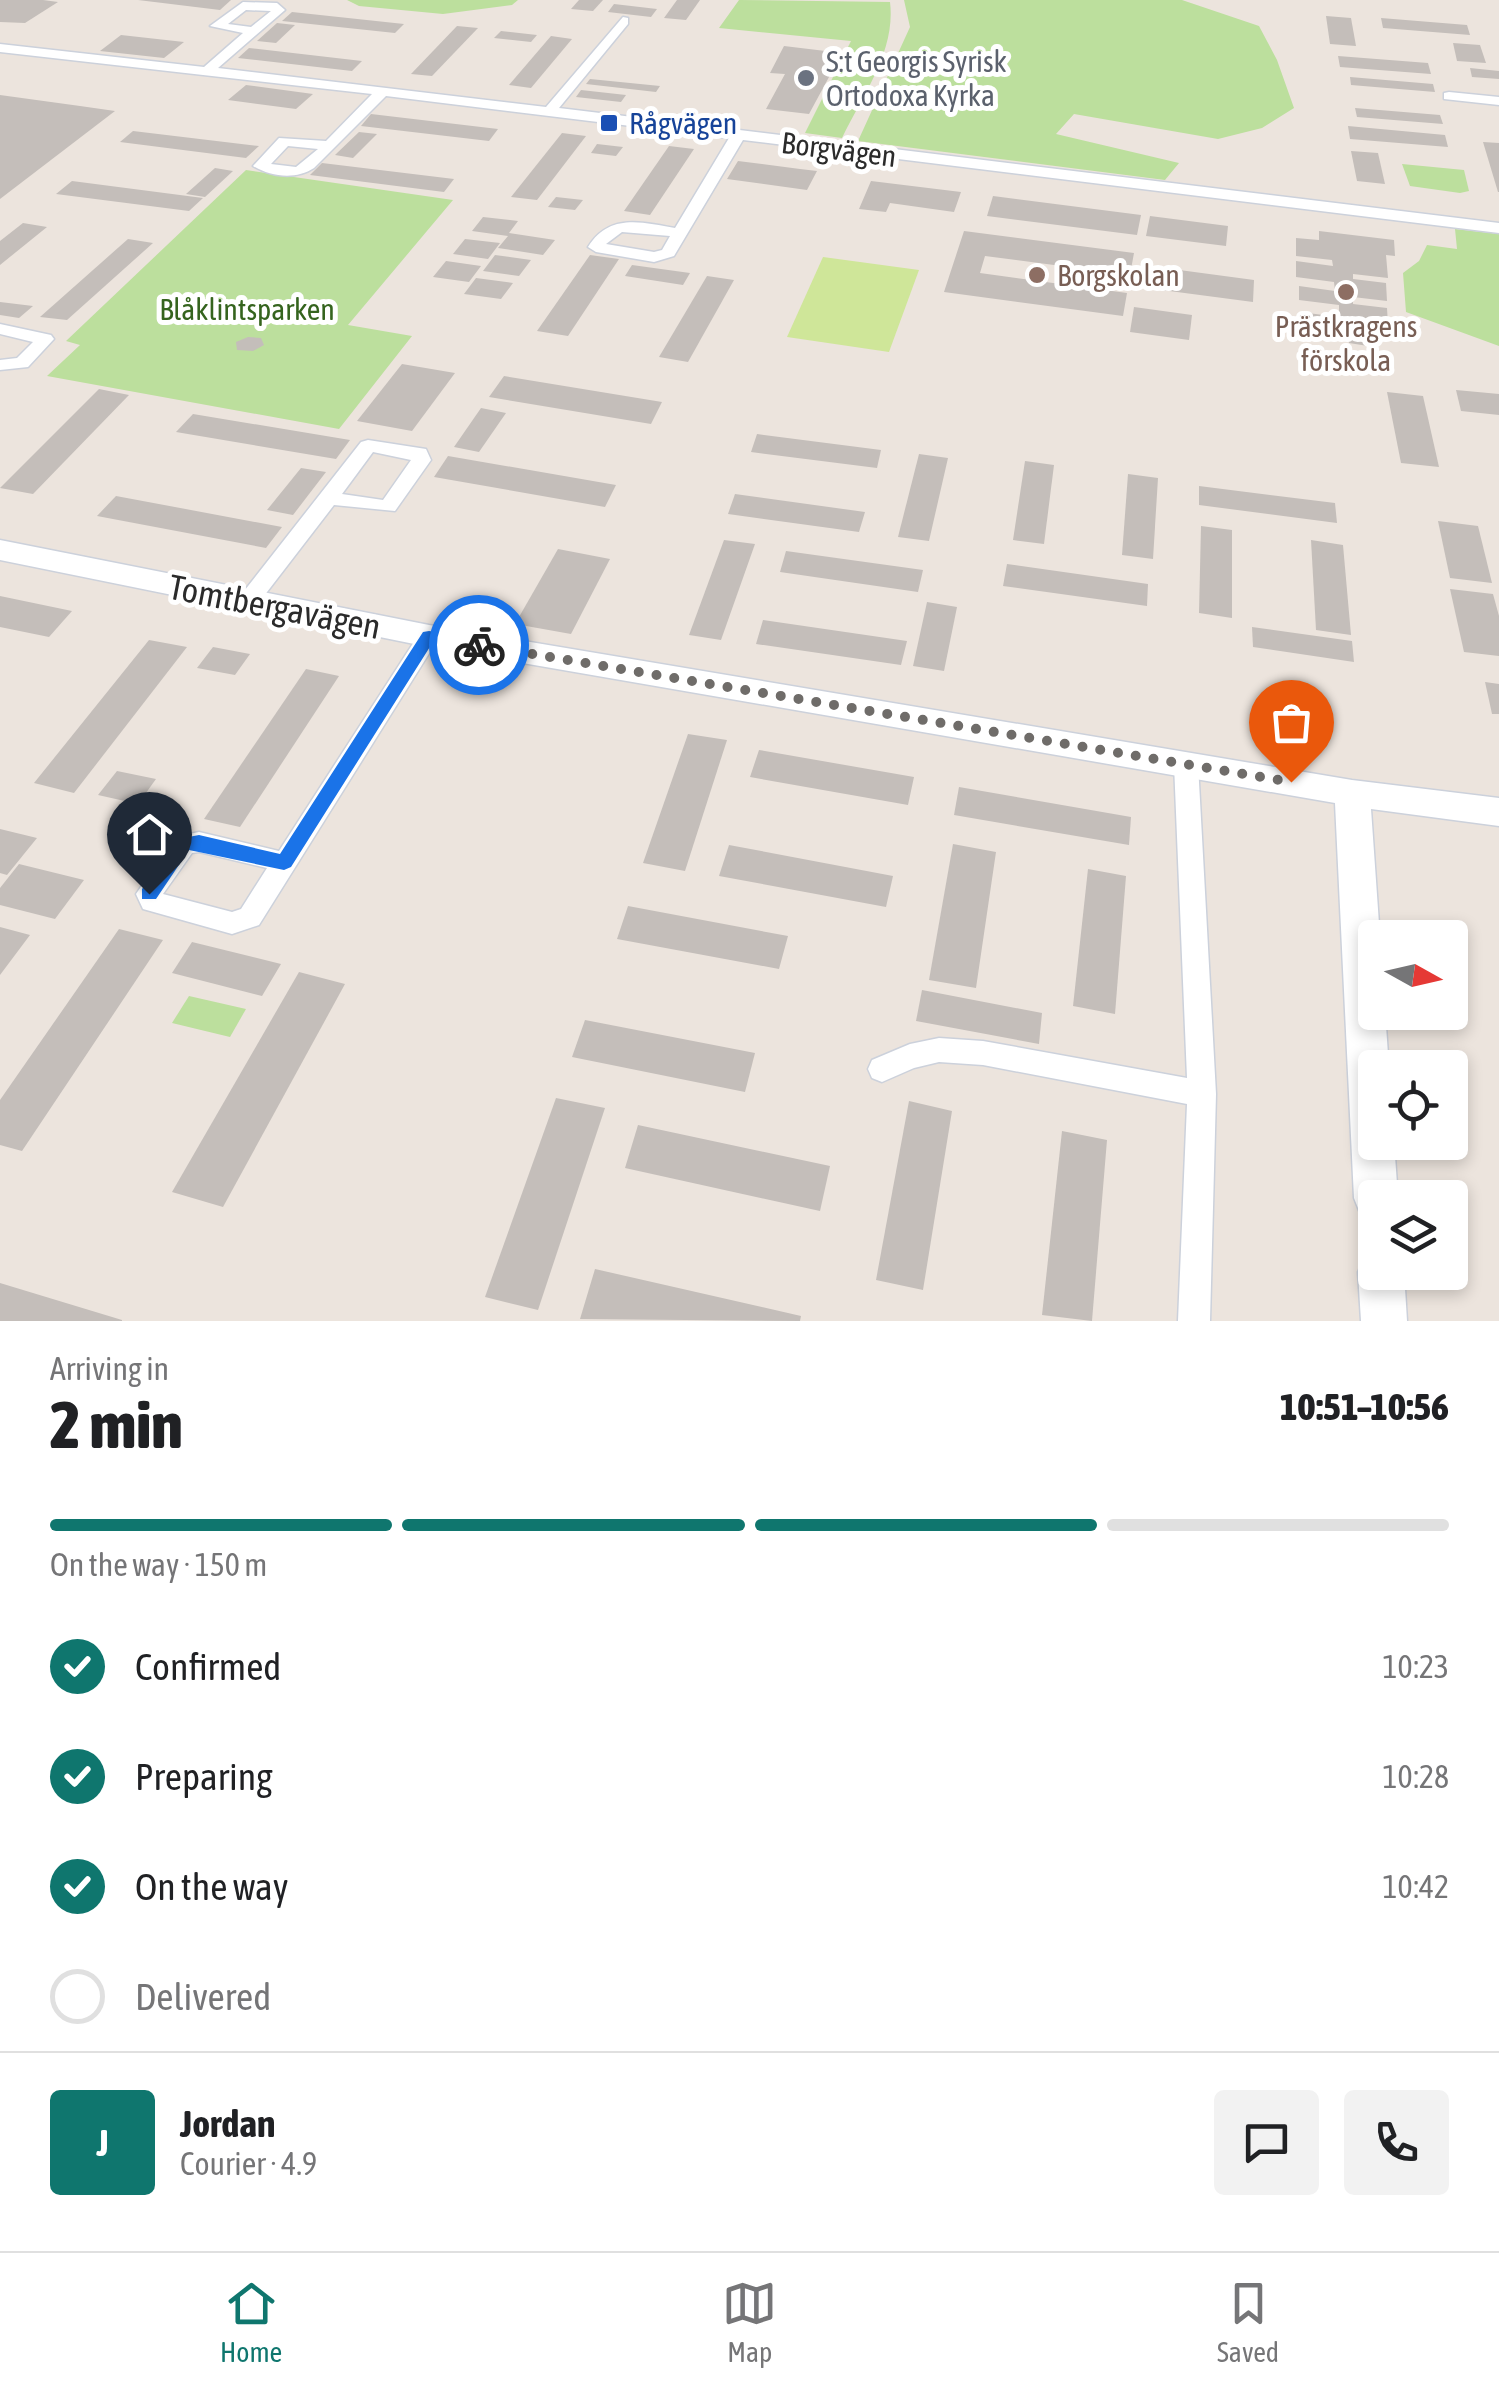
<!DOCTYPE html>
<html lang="en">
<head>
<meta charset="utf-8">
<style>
	body { margin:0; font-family:"Asap Condensed",sans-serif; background:#f2f2f2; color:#202124; height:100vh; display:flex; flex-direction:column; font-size:38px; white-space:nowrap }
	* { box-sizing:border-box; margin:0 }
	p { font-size:32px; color:#757577 }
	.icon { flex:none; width:55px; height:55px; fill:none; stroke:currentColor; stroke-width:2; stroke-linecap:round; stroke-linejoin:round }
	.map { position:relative; height:1321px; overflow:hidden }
	.drawer { display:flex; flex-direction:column; background:#fff; flex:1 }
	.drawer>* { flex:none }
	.needle { width:65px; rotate:98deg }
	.tools { position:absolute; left:1358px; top:920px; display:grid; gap:20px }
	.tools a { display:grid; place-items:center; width:110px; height:110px; border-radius:10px; background:#fff; box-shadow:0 5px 15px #0003; font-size:50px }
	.pin { position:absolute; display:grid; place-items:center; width:85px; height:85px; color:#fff; margin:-102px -42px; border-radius:50% 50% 50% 0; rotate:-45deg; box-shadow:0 0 10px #0007 }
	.pin .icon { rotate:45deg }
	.courier { position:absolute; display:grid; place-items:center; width:100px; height:100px; margin:-50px; border:8px solid #1a73e8; border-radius:50%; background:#fff; color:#222; box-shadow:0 2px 12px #0007 }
	.overview em { font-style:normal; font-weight:800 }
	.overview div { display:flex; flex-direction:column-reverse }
	.overview { display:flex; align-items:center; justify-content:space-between; height:170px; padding:0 50px }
	h1 { font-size:65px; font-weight:800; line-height:75px }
	.bar { display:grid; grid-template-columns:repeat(4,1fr); gap:15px 10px; align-content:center; height:120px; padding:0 50px }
	.bar i { height:12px; border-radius:8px; background:#e0e0e0 }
	.bar .on { background:#0f766e }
	.bar p { grid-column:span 4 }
	.line { display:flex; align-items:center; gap:25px; padding:0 50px; border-top:2px solid #e0e0e0 }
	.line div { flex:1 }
	.round { display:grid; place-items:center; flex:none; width:105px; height:105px; border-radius:10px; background:#f2f2f2 }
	ol { padding:0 50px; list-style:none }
	li { display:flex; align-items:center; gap:30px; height:110px }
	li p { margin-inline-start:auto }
	li .icon { padding:10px; border-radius:50%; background:#0f766e; color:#fff; stroke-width:4 }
	li:last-child { color:#757577 }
	li i { width:55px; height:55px; border:5px solid #e0e0e0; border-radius:50% }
	.tab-bar { display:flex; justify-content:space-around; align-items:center; height:140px; border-top:2px solid #e0e0e0; background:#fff; font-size:28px; color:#757577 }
	.tab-bar a { display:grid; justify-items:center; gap:5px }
	.tab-bar .on { color:#0f766e }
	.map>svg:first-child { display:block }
	.green { fill:#bcdf9d }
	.pitch { fill:#cfe699 }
	.building { fill:#c4beba }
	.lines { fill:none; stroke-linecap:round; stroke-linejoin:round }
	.street-casing { stroke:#ccd1db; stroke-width:3 }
	.secondary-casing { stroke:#ccd1db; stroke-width:3 }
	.street { fill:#fff; fill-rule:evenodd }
	.secondary { fill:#fff; fill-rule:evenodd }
	.route { fill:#1a73e8 }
	.done { stroke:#6f6c69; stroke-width:10; stroke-dasharray:0 18 }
	.worship-dot { fill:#6b7280; stroke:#fff; stroke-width:4 }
	.transit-dot { fill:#1a4fb4; stroke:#fff; stroke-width:4 }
	.education-dot { fill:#8d6e63; stroke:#fff; stroke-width:4 }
	.labels { text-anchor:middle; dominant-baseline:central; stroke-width:10; stroke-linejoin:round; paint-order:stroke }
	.far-worship-label { font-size:30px; fill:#5b616d; stroke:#fff; text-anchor:start }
	.far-transit-label { font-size:30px; fill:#164399; stroke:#fff; text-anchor:start }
	.far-street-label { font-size:30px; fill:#2b2b2b; stroke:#fff }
	.far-education-label { font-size:30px; fill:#785e54; stroke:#fff; text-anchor:start }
	.far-park-label { font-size:30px; fill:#35641e; stroke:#fff }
	.street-label { font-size:35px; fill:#2b2b2b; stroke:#fff }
</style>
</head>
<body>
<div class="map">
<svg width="1499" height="1321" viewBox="0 0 1499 1321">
	<rect width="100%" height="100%" fill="#ece4dd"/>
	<!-- green -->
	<g class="green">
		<polygon points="347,0 518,0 512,5 443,14 359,6"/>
		<path d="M739 0 890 2C896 51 863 95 842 138L805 133 851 41 719 28Z"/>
		<polygon points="904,0 1182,0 1259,26 1277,60 1294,108 1262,128 1218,139 1074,114 1056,134 1179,163 1165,180 858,141 910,27"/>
		<polygon points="1402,164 1464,170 1469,191 1460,193 1410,186"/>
		<polygon points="246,170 453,200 348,325 412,336 339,429 47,376 80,345 66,341"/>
		<polygon points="1455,229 1499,234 1499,346 1406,312 1403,273 1419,261 1427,245 1457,249"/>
		<polygon points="189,996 246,1009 230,1037 172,1023"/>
	</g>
	<!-- pitch -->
	<polygon class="pitch" points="823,257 919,270 889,352 787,337"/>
	<!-- building -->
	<g class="building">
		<polygon points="0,0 43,0 58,2 25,23 0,22"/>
		<polygon points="138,0 231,0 220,10"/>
		<polygon points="579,0 603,0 593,11 571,9"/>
		<polygon points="677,0 700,0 686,20 664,18"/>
		<polygon points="614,4 657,9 651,17 608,12"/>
		<polygon points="292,12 404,24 395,33 282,21"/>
		<polygon points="1326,16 1351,18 1356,46 1330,44"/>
		<polygon points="1381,18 1467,25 1470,35 1383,28"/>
		<polygon points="277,23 295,25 276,43 257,41"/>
		<polygon points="457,26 478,28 432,76 411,74"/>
		<polygon points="501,31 537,35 531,42 494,38"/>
		<polygon points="121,35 184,42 164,58 100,51"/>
		<polygon points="551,36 572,39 531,88 509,85"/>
		<polygon points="1453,43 1480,45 1486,63 1457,61"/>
		<polygon points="784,46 842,53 809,114 766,109 785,74 770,73"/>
		<polygon points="249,48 362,61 352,71 238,58"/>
		<polygon points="1338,56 1428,63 1431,74 1340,67"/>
		<polygon points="1470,68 1499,71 1499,79 1472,77"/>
		<polygon points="1350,77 1433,84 1435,92 1351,85"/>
		<polygon points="590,79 660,86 656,92 586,84"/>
		<polygon points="246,85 313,94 296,109 228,100"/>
		<polygon points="581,90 626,95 621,102 576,97"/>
		<polygon points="0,95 80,106 115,111 0,199"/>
		<polygon points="1355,108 1440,115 1443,124 1357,117"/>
		<polygon points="371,114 498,129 489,141 361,126"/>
		<polygon points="1348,126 1445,135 1448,147 1350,139"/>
		<polygon points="133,131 259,146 246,158 120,142"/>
		<polygon points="359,132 377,134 353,158 335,155"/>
		<polygon points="562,133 586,136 537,200 511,197"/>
		<polygon points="1483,142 1499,143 1499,192 1498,192"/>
		<polygon points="597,144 623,147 616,156 591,153"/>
		<polygon points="669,146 694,149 650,215 624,211"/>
		<polygon points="1351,151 1378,153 1385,184 1357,181"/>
		<polygon points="738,161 800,169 817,171 807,190 727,179"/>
		<polygon points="322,163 454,179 444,192 310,175"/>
		<polygon points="215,168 233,171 205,197 186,194"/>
		<polygon points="72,181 203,198 189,211 56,194"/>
		<polygon points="871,181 961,192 954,212 890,203 886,212 859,209"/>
		<polygon points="993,196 1141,215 1137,235 987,216"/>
		<polygon points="556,197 583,200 575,210 548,207"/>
		<polygon points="1150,216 1228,226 1226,246 1146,236"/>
		<polygon points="483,217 518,221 509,233 555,240 543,255 498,248 508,236 472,231"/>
		<polygon points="23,223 47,227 0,265 0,241"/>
		<polygon points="964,231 1134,253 1130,275 985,256 980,273 1127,293 1123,316 944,292"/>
		<polygon points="1319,231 1394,240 1395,256 1386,255 1388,278 1353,274 1353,279 1386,283 1387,301 1353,297 1353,304 1387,308 1388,325 1359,321 1360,330 1367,331 1368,346 1349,343 1346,331 1300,325 1300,312 1339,317 1339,305 1299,300 1299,286 1335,291 1334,282 1296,277 1296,261 1333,266 1332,260 1296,256 1296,238 1319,240"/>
		<polygon points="128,239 153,243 67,320 40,317"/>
		<polygon points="465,239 500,243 488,259 453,254"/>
		<polygon points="495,255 531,260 519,276 483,271"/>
		<polygon points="590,255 619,259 568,336 537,331"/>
		<polygon points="446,261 481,266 469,282 433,277"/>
		<polygon points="632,265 690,273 683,285 625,276"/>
		<polygon points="1142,265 1254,280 1253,302 1139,287"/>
		<polygon points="707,276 734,280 688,362 659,357"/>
		<polygon points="476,278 513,283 501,299 464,294"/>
		<polygon points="0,302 33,306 19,318 0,315"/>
		<polygon points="1134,307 1192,315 1189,340 1130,332"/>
		<polygon points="248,337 261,338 264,345 253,351 237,350 236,342"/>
		<polygon points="402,364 455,373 412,431 357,421"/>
		<polygon points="504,376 662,402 651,424 489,397"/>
		<polygon points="99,389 129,395 33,494 0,488"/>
		<polygon points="1456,390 1499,394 1499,415 1461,411"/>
		<polygon points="1387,392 1423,396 1439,467 1401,463"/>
		<polygon points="481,408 506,413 479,452 454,447"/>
		<polygon points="193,414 350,440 336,459 176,432"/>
		<polygon points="757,434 881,450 877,468 751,452"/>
		<polygon points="919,454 948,458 929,541 898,537"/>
		<polygon points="448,456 616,485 605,507 434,477"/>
		<polygon points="1025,461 1054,465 1044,544 1013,540"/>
		<polygon points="301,468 326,472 293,515 267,510"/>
		<polygon points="1128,474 1158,478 1153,559 1122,555"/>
		<polygon points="1199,486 1335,503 1337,523 1199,505"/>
		<polygon points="735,494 865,512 859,532 728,514"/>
		<polygon points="116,496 282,527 266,548 97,516"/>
		<polygon points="1438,521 1478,526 1492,583 1450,578"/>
		<polygon points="1201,526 1232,530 1232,618 1199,613"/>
		<polygon points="724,540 755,544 721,640 689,635"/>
		<polygon points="1311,540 1343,545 1351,635 1316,630"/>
		<polygon points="558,549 610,559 571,634 515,624"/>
		<polygon points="786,551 923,570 918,592 780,572"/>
		<polygon points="1007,564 1148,584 1147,606 1003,586"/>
		<polygon points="1450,589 1493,594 1499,616 1499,656 1464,652"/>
		<polygon points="0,596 72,611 49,637 0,627"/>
		<polygon points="927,602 957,607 944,671 913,666"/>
		<polygon points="763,620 907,641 901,665 756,644"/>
		<polygon points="1252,627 1352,641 1354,662 1253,647"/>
		<polygon points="149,640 187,647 74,793 34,783"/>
		<polygon points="213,647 250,654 235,675 197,668"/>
		<polygon points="306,669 339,676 240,827 204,819"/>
		<polygon points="1485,682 1499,684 1499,714 1492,714"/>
		<polygon points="688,734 727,740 685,871 643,863"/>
		<polygon points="759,750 914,777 908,805 750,777"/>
		<polygon points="117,771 156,779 138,804 98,795"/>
		<polygon points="959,787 1131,817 1129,845 954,815"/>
		<polygon points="0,829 37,838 7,875 0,873"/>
		<polygon points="953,844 996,852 976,988 929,980"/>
		<polygon points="729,845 893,876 886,907 719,876"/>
		<polygon points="19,864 84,880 55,919 0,905 0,888"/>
		<polygon points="1088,869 1126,876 1115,1014 1073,1006"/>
		<polygon points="628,906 788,936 779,969 617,939"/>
		<polygon points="0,927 30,935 0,975"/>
		<polygon points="119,929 163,940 22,1151 0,1145 0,1100"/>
		<polygon points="192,942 281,964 262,996 172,973"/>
		<polygon points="299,972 345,984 223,1207 172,1192"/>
		<polygon points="922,990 1042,1013 1039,1044 916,1021"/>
		<polygon points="585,1020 755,1053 745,1092 572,1057"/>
		<polygon points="556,1098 605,1108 538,1310 485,1297"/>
		<polygon points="909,1101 952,1111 923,1290 876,1280"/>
		<polygon points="638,1125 830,1166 820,1211 625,1168"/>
		<polygon points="1062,1131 1107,1140 1092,1321 1042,1315"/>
		<polygon points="595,1269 801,1316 800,1321 580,1319"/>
		<polygon points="0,1283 122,1320 122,1321 0,1321"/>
	</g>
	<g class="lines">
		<!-- street casing -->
		<g class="street-casing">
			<g id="street">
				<path d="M243 2 277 3 285 10 218 68 546 107 623 17 628 18V24L559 108 1499 223V233L743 140 674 256 654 262 596 252 588 247C609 213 641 222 675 228L729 138 386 96 314 168C296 180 271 177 253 166L279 138 326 141 372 94 0 52V44L204 67 243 33 210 26ZM246 10 271 11 251 27 228 24ZM288 146 318 149 296 167 271 164ZM622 232 670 236 662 250 654 252 606 244Z"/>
				<polygon points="1449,92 1499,97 1499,105 1444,99 1444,93"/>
				<polygon points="0,324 51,335 54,339 28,367 0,370 0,360 17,358 33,342 0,334"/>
				<path d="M368 440 426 449 431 460 395 511 334 505 257 605H241L238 600 241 595 361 442ZM373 452 411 460 383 500 342 494Z"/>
				<path d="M429 628 440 636 259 925 232 934 143 909 136 894 175 837 199 832 279 851 421 631ZM199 852 267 868 241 909 232 912 163 894 192 853Z"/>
				<polygon points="1186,755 1195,758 1198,764 1216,1094 1210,1321 1178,1321 1187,1104 983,1065 939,1062 914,1068 882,1082 872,1078 868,1069 872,1060 910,1044 939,1038 983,1041 1187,1078 1174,764 1177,758"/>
			</g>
		</g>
		<!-- secondary casing -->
		<g class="secondary-casing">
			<g id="secondary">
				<polygon points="0,540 429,625 1352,780 1499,798 1499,826 1371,809 1380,938 1375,938 1375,1012 1385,1012 1389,1068 1375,1068 1375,1142 1394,1142 1398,1198 1375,1198 1375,1218 1360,1213 1354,1198 1335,803 429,647 0,560"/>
				<polygon points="1375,1252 1375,1272 1404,1272 1407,1321 1361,1321 1358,1272 1365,1256"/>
			</g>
		</g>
		<!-- street -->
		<use href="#street" class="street"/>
		<!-- secondary -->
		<use href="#secondary" class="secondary"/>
	</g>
	<!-- route -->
	<polygon class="route" points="429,631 479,639 487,645 479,650 433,642 291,867 284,870 189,850 156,899 142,899 142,889 178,839 199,835 280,854 423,632"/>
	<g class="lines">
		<!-- done -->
		<polyline class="done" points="479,645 1291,782"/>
	</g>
	<!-- markers -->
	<circle class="worship-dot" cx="806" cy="78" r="10"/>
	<rect class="transit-dot" x="599" y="113" width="20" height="20" rx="5"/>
	<g class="education-dot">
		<circle cx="1037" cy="275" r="10"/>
		<circle cx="1346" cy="292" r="10"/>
	</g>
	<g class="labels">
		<!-- far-worship labels -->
		<g class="far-worship-label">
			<text x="826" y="61">S:t Georgis Syrisk<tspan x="826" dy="34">Ortodoxa Kyrka</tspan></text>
		</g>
		<!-- far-transit labels -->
		<g class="far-transit-label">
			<text x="629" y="123">Rågvägen</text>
		</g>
		<!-- far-street labels -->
		<g class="far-street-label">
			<text transform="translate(839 149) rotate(7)">Borgvägen</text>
		</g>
		<!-- far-education labels -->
		<g class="far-education-label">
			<text x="1057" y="275">Borgskolan</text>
			<text x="1346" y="326" text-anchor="middle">Prästkragens<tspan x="1346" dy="34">förskola</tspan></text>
		</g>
		<!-- far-park labels -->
		<g class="far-park-label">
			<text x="247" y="309">Blåklintsparken</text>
		</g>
		<!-- street labels -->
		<g class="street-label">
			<text transform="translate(275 606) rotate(11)">Tomtbergavägen</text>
		</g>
	</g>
</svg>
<div class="tools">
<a><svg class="needle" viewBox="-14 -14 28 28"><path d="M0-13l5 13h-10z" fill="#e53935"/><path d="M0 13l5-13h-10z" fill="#757577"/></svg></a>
<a><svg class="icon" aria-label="locate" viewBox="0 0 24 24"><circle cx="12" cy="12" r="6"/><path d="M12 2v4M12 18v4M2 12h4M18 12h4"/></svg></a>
<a><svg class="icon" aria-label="layers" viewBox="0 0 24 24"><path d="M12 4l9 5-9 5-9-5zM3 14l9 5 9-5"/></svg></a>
</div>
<div class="pin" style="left:1291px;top:782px;background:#ea580c"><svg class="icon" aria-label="bag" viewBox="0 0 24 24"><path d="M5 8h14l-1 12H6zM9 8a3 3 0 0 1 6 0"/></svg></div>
<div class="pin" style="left:149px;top:894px;background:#1f2937"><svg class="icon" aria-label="home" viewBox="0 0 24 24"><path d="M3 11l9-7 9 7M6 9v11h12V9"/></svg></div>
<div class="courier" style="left:479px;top:645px"><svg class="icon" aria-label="bike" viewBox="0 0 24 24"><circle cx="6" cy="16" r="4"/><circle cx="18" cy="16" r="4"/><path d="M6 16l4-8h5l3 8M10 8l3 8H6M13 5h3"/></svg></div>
</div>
<section class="drawer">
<div class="overview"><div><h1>2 min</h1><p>Arriving in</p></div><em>10:51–10:56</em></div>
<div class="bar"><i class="on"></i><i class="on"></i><i class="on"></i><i></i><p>On the way · 150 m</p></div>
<ol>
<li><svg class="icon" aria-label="check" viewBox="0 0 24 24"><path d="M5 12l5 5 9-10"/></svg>Confirmed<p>10:23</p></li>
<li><svg class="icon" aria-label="check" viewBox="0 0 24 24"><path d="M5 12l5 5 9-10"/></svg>Preparing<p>10:28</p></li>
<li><svg class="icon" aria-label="check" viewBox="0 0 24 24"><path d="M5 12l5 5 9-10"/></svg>On the way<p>10:42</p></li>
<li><i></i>Delivered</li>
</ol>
<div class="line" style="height:180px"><b class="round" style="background:#0f766e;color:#fff">J</b><div><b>Jordan</b><p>Courier · 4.9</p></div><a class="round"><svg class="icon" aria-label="chat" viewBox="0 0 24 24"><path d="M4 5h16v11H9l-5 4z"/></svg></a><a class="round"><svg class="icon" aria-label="phone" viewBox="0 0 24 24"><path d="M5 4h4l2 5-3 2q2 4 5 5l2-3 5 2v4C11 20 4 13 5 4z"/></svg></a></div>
</section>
<nav class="tab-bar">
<a class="on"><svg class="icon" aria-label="home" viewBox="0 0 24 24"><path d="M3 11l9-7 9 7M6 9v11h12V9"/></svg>Home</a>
<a><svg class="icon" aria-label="map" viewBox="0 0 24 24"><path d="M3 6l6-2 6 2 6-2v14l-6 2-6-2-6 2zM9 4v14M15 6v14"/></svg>Map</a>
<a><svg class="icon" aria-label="saved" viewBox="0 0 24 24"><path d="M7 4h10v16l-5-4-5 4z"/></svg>Saved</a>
</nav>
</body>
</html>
